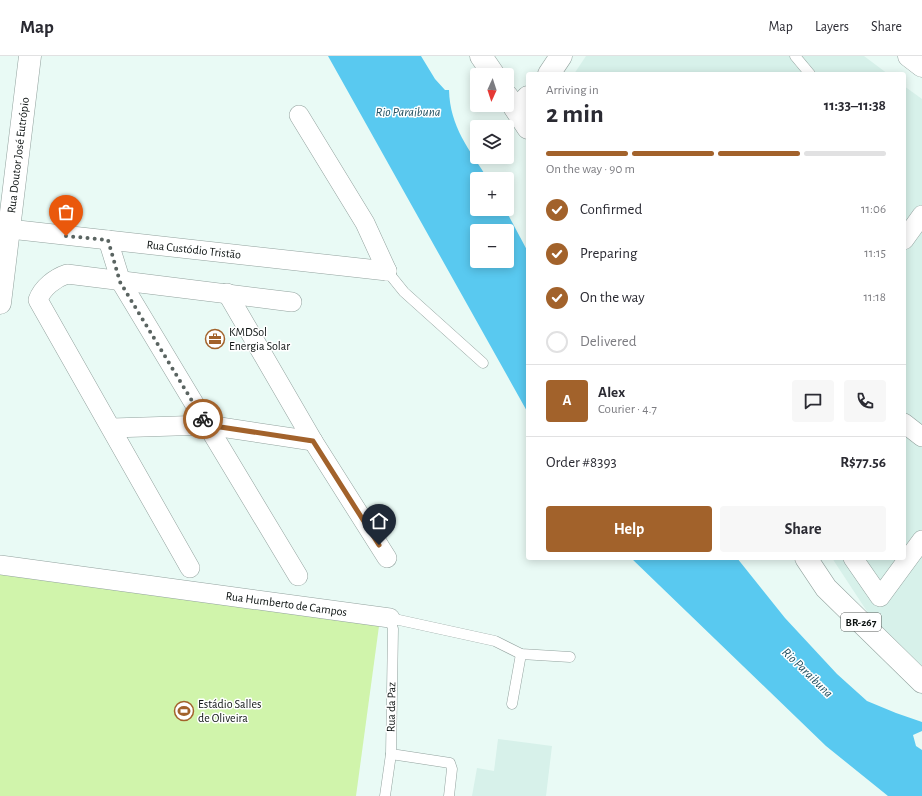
<!DOCTYPE html>
<html lang="en">
<head>
<meta charset="utf-8">
<style>
	body { margin:0; font-family:"Alegreya Sans",sans-serif; background:#f7f7f7; color:#2b2b33; height:100vh; display:flex; flex-direction:column; font-size:15px; white-space:nowrap }
	* { box-sizing:border-box; margin:0 }
	p { font-size:13px; color:#7c7c81 }
	.icon { flex:none; width:22px; height:22px; fill:none; stroke:currentColor; stroke-width:2; stroke-linecap:round; stroke-linejoin:round }
	.map { position:relative; flex:1; overflow:hidden }
	.details { position:absolute; left:526px; top:16px; width:380px; height:488px; display:flex; flex-direction:column; background:#fff; border-radius:4px; box-shadow:0 2px 10px #0003 }
	.details>* { flex:none }
	.needle { width:26px; rotate:183deg }
	.controls { position:absolute; left:470px; top:12px; display:grid; gap:8px }
	.controls a { display:grid; place-items:center; width:44px; height:44px; border-radius:4px; background:#fff; box-shadow:0 2px 10px #0003; font-size:20px }
	.pin { position:absolute; display:grid; place-items:center; width:34px; height:34px; color:#fff; margin:-41px -17px; border-radius:50% 50% 50% 0; rotate:-45deg; box-shadow:0 0 4px #0007 }
	.pin .icon { rotate:45deg }
	.courier { position:absolute; display:grid; place-items:center; width:40px; height:40px; margin:-20px; border:3px solid #a2622b; border-radius:50%; background:#fff; color:#222; box-shadow:0 1px 5px #0007 }
	.head em { font-style:normal; font-weight:600 }
	.head div { display:flex; flex-direction:column-reverse }
	.head { display:flex; align-items:center; justify-content:space-between; height:68px; padding:0 20px }
	h1 { font-size:26px; font-weight:600; line-height:30px }
	.bar { display:grid; grid-template-columns:repeat(4,1fr); gap:6px 4px; align-content:center; height:48px; padding:0 20px }
	.bar i { height:5px; border-radius:3px; background:#e1e1e2 }
	.bar .on { background:#a2622b }
	.bar p { grid-column:span 4 }
	.line { display:flex; align-items:center; gap:10px; padding:0 20px; border-top:1px solid #e1e1e2 }
	.line div { flex:1 }
	.round { display:grid; place-items:center; flex:none; width:42px; height:42px; border-radius:4px; background:#f7f7f7 }
	ol { padding:0 20px; list-style:none }
	li { display:flex; align-items:center; gap:12px; height:44px }
	li p { margin-inline-start:auto }
	li .icon { padding:4px; border-radius:50%; background:#a2622b; color:#fff; stroke-width:4 }
	li:last-child { color:#7c7c81 }
	li i { width:22px; height:22px; border:2px solid #e1e1e2; border-radius:50% }
	.action { display:flex; gap:8px; margin-top:auto; padding:8px 20px }
	.action a { flex:1; height:46px; border-radius:4px; background:#a2622b; color:#fff; font-size:16px; font-weight:600; line-height:46px; text-align:center }
	.action a+a { background:#f7f7f7; color:#2b2b33 }
	header { display:flex; align-items:center; gap:24px; box-sizing:border-box; height:56px; padding:0 20px; background:#fff; border-bottom:1px solid #e1e1e2 }
	header strong { font-size:19px }
	nav { display:flex; gap:22px; margin-inline-start:auto; font-size:14px }
	.map>svg:first-child { display:block }
	.built { fill:#d7f1ea }
	.green { fill:#d0f4ab }
	.water { fill:#59c9f0; fill-rule:evenodd }
	.lines { fill:none; stroke-linecap:round; stroke-linejoin:round }
	.lane-casing { stroke:#92a29e; stroke-width:11 }
	.street-casing { stroke:#92a29e; stroke-width:20 }
	.secondary-casing { stroke:#92a29e; stroke-width:23 }
	.highway-casing { stroke:#92a29e; stroke-width:23 }
	.lane { stroke:#fff; stroke-width:10 }
	.street { stroke:#fff; stroke-width:19 }
	.secondary { stroke:#fff; stroke-width:22 }
	.highway { stroke:#fff; stroke-width:22 }
	.done { stroke:#5a6461; stroke-width:4; stroke-dasharray:0 7.2 }
	.route { stroke:#a2622b; stroke-width:5 }
	.labels { text-anchor:middle; dominant-baseline:central; stroke-width:3; stroke-linejoin:round; paint-order:stroke }
	.shield { fill:#fff; stroke:#565a59; stroke-width:1 }
	.shield-label { font-size:11px; font-weight:bold; fill:#0d1312 }
	.street-label { font-size:12px; fill:#0d1312; stroke:#fff }
	.poi-label { font-size:12px; fill:#0d1312; stroke:#fff; text-anchor:start }
	.water-label { font-size:13px; font-style:italic; fill:#225162; stroke:#fff }
</style>
</head>
<body>
<header>
<strong>Map</strong>
<nav><a>Map</a><a>Layers</a><a>Share</a></nav>
</header>
<div class="map">
<svg width="922" height="740" viewBox="0 0 922 740">
	<rect width="100%" height="100%" fill="#e9faf5"/>
	<!-- built -->
	<g class="built">
		<polygon points="586,0 864,0 888,18 574,18"/>
		<polygon points="904,30 922,43 922,639 832,502 904,502"/>
		<polygon points="498,683 552,690 546,740 472,740 477,712 494,715"/>
	</g>
	<!-- green -->
	<polygon class="green" points="0,517 379,570 356,740 0,740"/>
	<!-- water -->
	<g class="water">
		<path d="M328 0H421L435 23 445 34H449C450 71 469 93 488 123H477V153H505L528 196V357ZM477 175H507V205H477Z"/>
		<polygon points="631,502 737,502 785,562 837,618 867,645 896,657 922,666 922,675 913,679 916,690 922,694 922,740 888,740 826,690"/>
	</g>
	<g class="lines">
		<!-- lane casing -->
		<g class="lane-casing">
			<g id="lane">
				<polyline points="795,0 810,18"/>
				<polyline points="387,215 404,236 483,307"/>
				<polyline points="512,648 521,598"/>
				<polyline points="391,698 450,707 452,713 449,740"/>
				<polyline points="385,740 391,698 393,573 390,562 495,585 521,598 570,601"/>
			</g>
		</g>
		<!-- street casing -->
		<g class="street-casing">
			<g id="street">
				<polyline points="299,59 365,167 387,215"/>
				<path id="s1" d="M0 172 387 215"/>
				<polyline points="108,184 121,226 298,520"/>
				<polyline points="904,184 922,159"/>
				<polyline points="227,237 313,385 387,502"/>
				<polyline points="904,367 922,381"/>
				<polyline points="112,372 207,369 313,385"/>
				<polyline points="853,502 880,541 922,484"/>
				<path id="s2" d="M0 509 390 562"/>
				<path d="M190 512 38 244C42 232 55 222 67 218L292 246"/>
			</g>
		</g>
		<!-- secondary casing -->
		<g class="secondary-casing">
			<g id="secondary">
				<polyline points="549,18 561,0"/>
				<polyline points="516,53 528,41"/>
				<path id="s3" d="M0 247 30 0"/>
			</g>
		</g>
		<!-- highway casing -->
		<g class="highway-casing">
			<g id="highway">
				<polyline points="481,0 494,19"/>
				<polyline points="909,0 922,10"/>
				<polyline points="507,40 528,72"/>
				<polyline points="806,502 826,532 922,626"/>
			</g>
		</g>
		<!-- lane -->
		<use href="#lane" class="lane"/>
		<!-- street -->
		<use href="#street" class="street"/>
		<!-- secondary -->
		<use href="#secondary" class="secondary"/>
		<!-- highway -->
		<use href="#highway" class="highway"/>
	</g>
	<g class="lines">
		<!-- done -->
		<polyline class="done" points="66,180 108,184 120,226 203,363"/>
		<!-- route -->
		<polyline class="route" points="203,363 207,369 313,385 379,489"/>
	</g>
	<!-- icons -->
	<defs>
		<g id="office-ring" transform="scale(1)"><circle r="9.5" fill="#fff" stroke="#a2622b" stroke-width="1.5"/><path d="M-6-3h4V-5.5h4V-3h4V5H-6ZM-1-4.5V-3h2v-1.5ZM-6 0V1H6V0Z" fill="#a2622b"/></g>
		<g id="stadium-ring" transform="scale(1)"><circle r="9.5" fill="#fff" stroke="#a2622b" stroke-width="1.5"/><path d="M0-5a6.5 5 0 1 0 0 10a6.5 5 0 1 0 0-10ZM-3.5-1.8h7v3.6h-7Z" fill="#a2622b"/></g>
	</defs>
	<g fill-rule="evenodd">
		<use href="#office-ring" x="215" y="283"/>
		<use href="#stadium-ring" x="184" y="655"/>
	</g>
	<g class="labels">
		<!-- shield labels -->
		<rect class="shield" x="841" y="557" width="40" height="18" rx="3"/>
		<g class="shield-label">
			<text x="861" y="566">BR-267</text>
		</g>
		<!-- street labels -->
		<g class="street-label">
			<text stroke="none"><textPath href="#s3" startOffset="149">Rua Doutor José Eutrópio</textPath></text>
			<text stroke="none"><textPath href="#s1" startOffset="195">Rua Custódio Tristão</textPath></text>
			<text stroke="none"><textPath href="#s2" startOffset="289">Rua Humberto de Campos</textPath></text>
			<text transform="translate(391 651) rotate(-89)">Rua da Paz</text>
		</g>
		<!-- poi labels -->
		<g class="poi-label">
			<text x="229" y="276">KMDSol<tspan x="229" dy="14">Energia Solar</tspan></text>
			<text x="198" y="648">Estádio Salles<tspan x="198" dy="14">de Oliveira</tspan></text>
		</g>
		<!-- water labels -->
		<g class="water-label">
			<text x="408" y="56">Rio Paraibuna</text>
			<text transform="translate(807 617) rotate(44)">Rio Paraibuna</text>
		</g>
	</g>
</svg>
<div class="controls">
<a><svg class="needle" viewBox="-14 -14 28 28"><path d="M0-13l5 13h-10z" fill="#e53935"/><path d="M0 13l5-13h-10z" fill="#7c7c81"/></svg></a>
<a><svg class="icon" aria-label="layers" viewBox="0 0 24 24"><path d="M12 4l9 5-9 5-9-5zM3 14l9 5 9-5"/></svg></a>
<a>+</a>
<a>−</a>
</div>
<div class="pin" style="left:66px;top:180px;background:#ea580c"><svg class="icon" aria-label="bag" viewBox="0 0 24 24"><path d="M5 8h14l-1 12H6zM9 8a3 3 0 0 1 6 0"/></svg></div>
<div class="pin" style="left:379px;top:489px;background:#1f2937"><svg class="icon" aria-label="home" viewBox="0 0 24 24"><path d="M3 11l9-7 9 7M6 9v11h12V9"/></svg></div>
<div class="courier" style="left:203px;top:363px"><svg class="icon" aria-label="bike" viewBox="0 0 24 24"><circle cx="6" cy="16" r="4"/><circle cx="18" cy="16" r="4"/><path d="M6 16l4-8h5l3 8M10 8l3 8H6M13 5h3"/></svg></div>
<section class="details">
<div class="head"><div><h1>2 min</h1><p>Arriving in</p></div><em>11:33–11:38</em></div>
<div class="bar"><i class="on"></i><i class="on"></i><i class="on"></i><i></i><p>On the way · 90 m</p></div>
<ol>
<li><svg class="icon" aria-label="check" viewBox="0 0 24 24"><path d="M5 12l5 5 9-10"/></svg>Confirmed<p>11:06</p></li>
<li><svg class="icon" aria-label="check" viewBox="0 0 24 24"><path d="M5 12l5 5 9-10"/></svg>Preparing<p>11:15</p></li>
<li><svg class="icon" aria-label="check" viewBox="0 0 24 24"><path d="M5 12l5 5 9-10"/></svg>On the way<p>11:18</p></li>
<li><i></i>Delivered</li>
</ol>
<div class="line" style="height:72px"><b class="round" style="background:#a2622b;color:#fff">A</b><div><b>Alex</b><p>Courier · 4.7</p></div><a class="round"><svg class="icon" aria-label="chat" viewBox="0 0 24 24"><path d="M4 5h16v11H9l-5 4z"/></svg></a><a class="round"><svg class="icon" aria-label="phone" viewBox="0 0 24 24"><path d="M5 4h4l2 5-3 2q2 4 5 5l2-3 5 2v4C11 20 4 13 5 4z"/></svg></a></div>
<div class="line" style="height:52px"><div>Order #8393</div><b>R$77.56</b></div>
<div class="action"><a>Help</a><a>Share</a></div>
</section>
</div>
</body>
</html>
